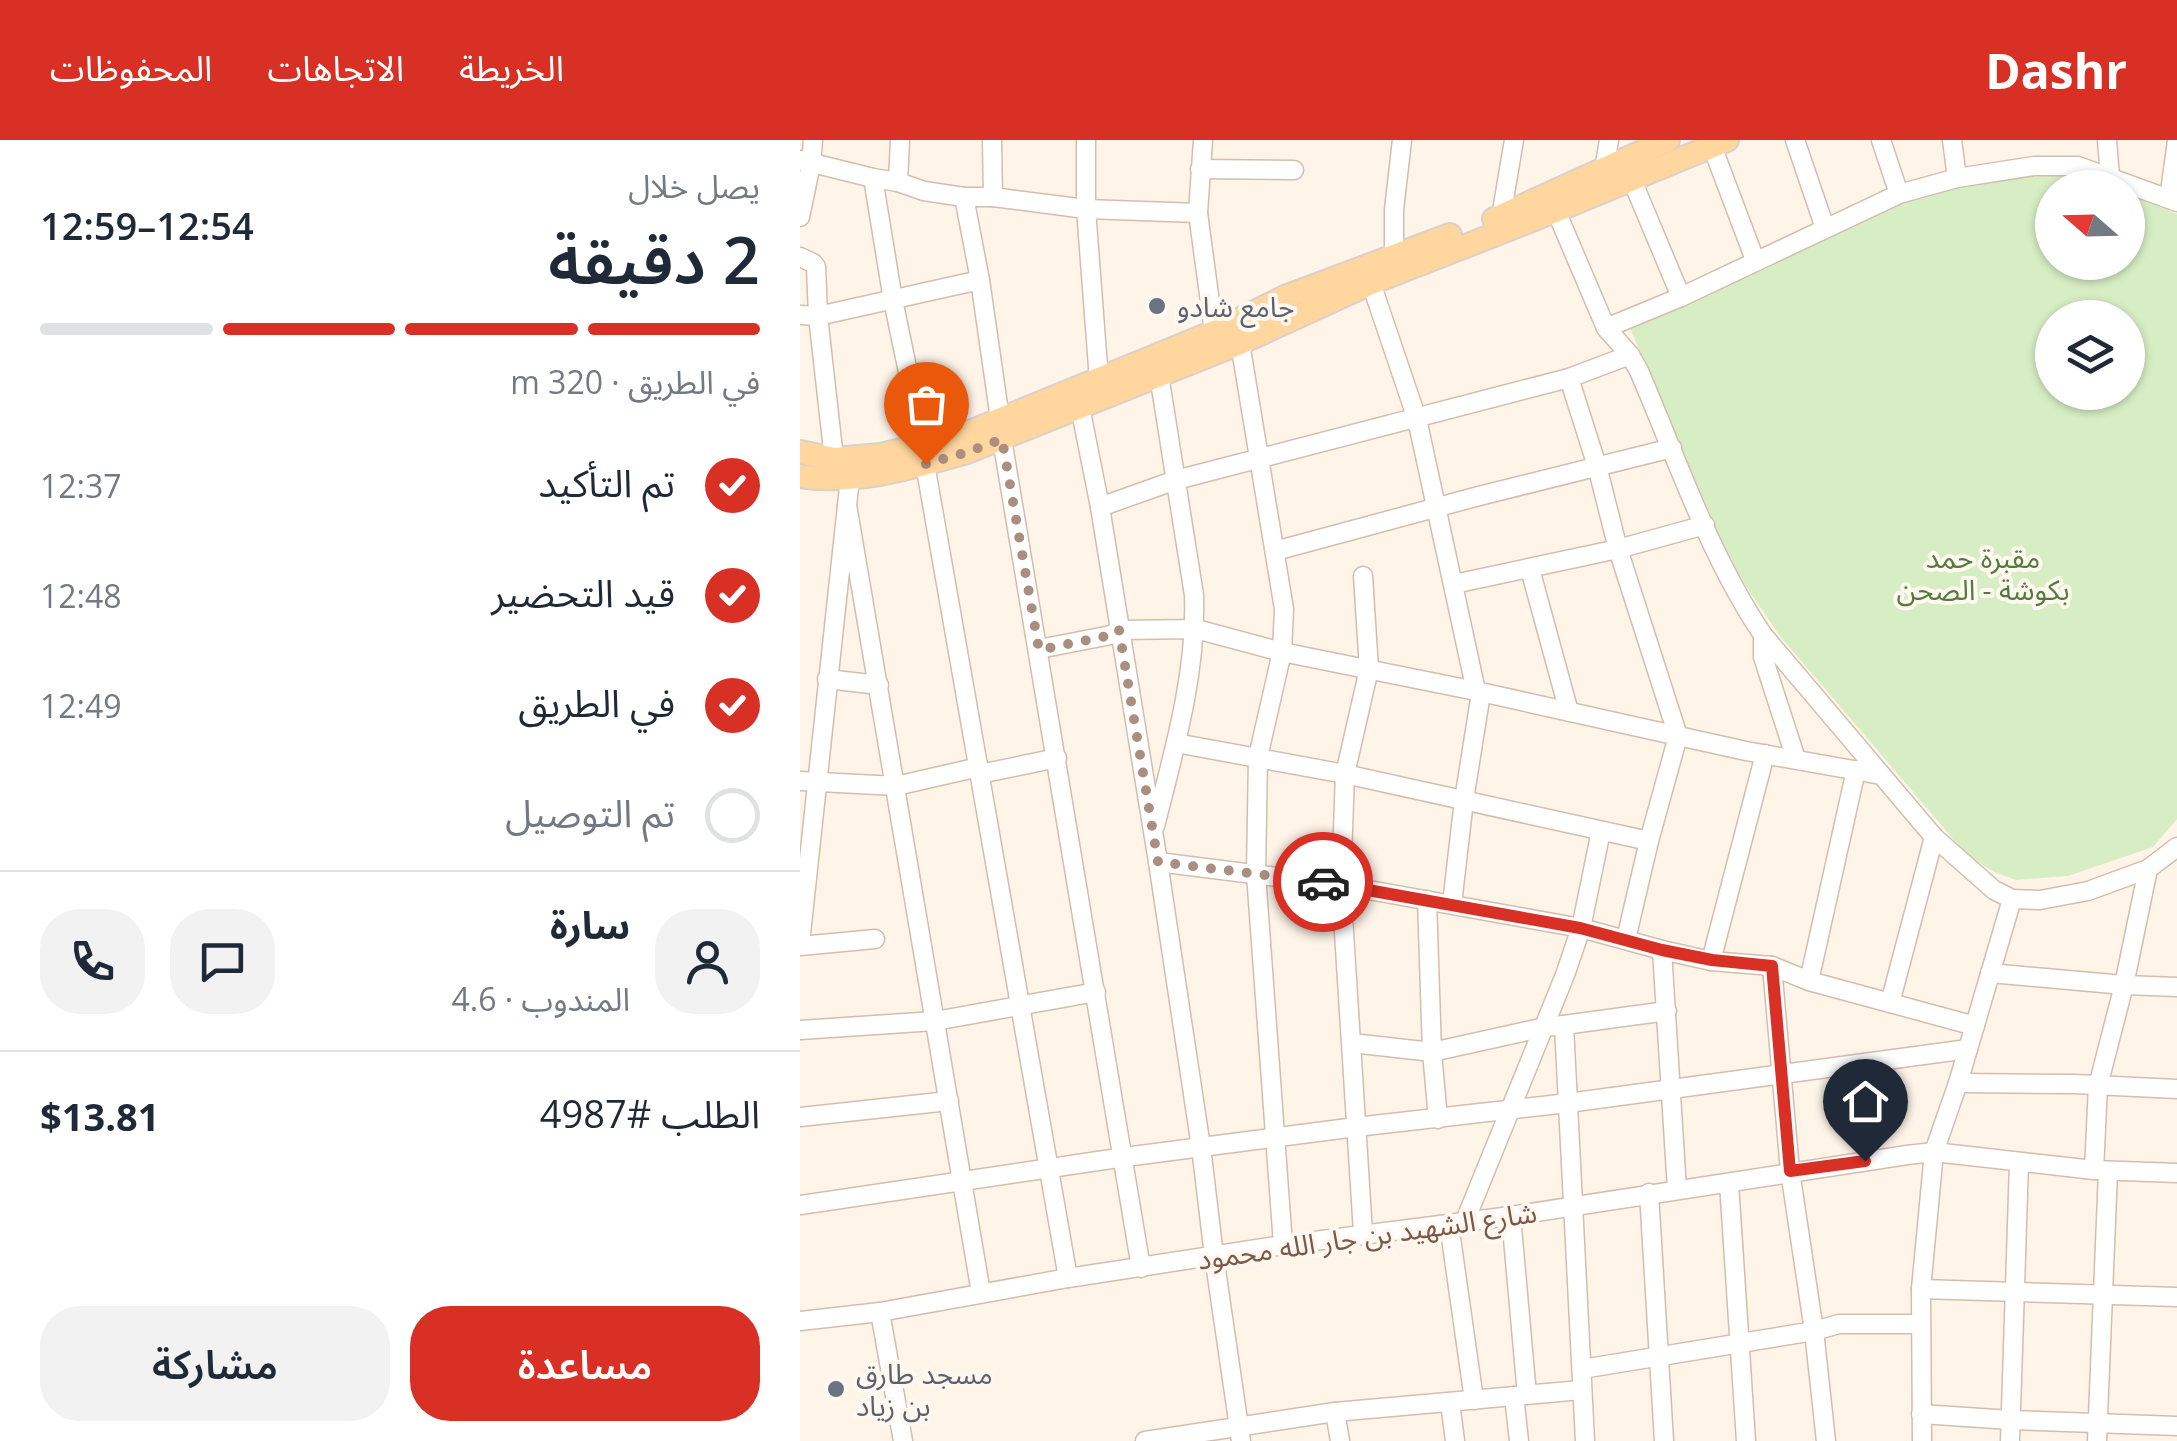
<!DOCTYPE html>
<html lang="ar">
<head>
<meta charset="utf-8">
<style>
	body { margin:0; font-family:"Open Sans","Noto Sans Arabic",sans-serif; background:#f2f2f3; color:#1f2937; direction:rtl; height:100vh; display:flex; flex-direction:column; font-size:38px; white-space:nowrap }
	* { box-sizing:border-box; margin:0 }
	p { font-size:32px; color:#747a83 }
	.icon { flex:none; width:55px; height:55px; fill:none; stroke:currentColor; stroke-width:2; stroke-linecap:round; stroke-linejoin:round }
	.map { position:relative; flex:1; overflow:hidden; direction:ltr }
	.panel { display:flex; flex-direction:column; background:#fff; width:800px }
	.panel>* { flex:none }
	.needle { width:65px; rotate:290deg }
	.tools { position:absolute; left:1235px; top:30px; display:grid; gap:20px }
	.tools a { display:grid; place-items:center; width:110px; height:110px; border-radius:50%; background:#fff; box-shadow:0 2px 8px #0004; font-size:50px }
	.pin { position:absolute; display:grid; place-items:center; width:85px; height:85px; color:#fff; margin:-102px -42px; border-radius:50% 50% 50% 0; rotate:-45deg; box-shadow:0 0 10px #0007 }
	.pin .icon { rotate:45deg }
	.courier { position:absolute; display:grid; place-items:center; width:100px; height:100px; margin:-50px; border:8px solid #d93025; border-radius:50%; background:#fff; color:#222; box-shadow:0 2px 12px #0007 }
	.head em { font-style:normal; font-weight:600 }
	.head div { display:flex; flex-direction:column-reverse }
	.head { display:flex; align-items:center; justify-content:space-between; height:170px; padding:0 40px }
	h1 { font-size:65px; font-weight:600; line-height:75px }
	.bar { display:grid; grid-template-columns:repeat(4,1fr); gap:15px 10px; align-content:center; height:120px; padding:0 40px }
	.bar i { height:12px; border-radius:8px; background:#e0e1e3 }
	.bar .current { background:#d93025 }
	.bar p { grid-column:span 4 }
	.line { display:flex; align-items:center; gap:25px; padding:0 40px; border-top:2px solid #e0e1e3 }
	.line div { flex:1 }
	.round { display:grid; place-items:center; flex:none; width:105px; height:105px; border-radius:40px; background:#f2f2f3 }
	ol { padding:0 40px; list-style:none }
	li { display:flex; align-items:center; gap:30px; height:110px }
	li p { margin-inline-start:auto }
	li .icon { padding:10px; border-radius:50%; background:#d93025; color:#fff; stroke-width:4 }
	li:last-child { color:#747a83 }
	li i { width:55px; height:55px; border:5px solid #e0e1e3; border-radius:50% }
	.button { display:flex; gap:20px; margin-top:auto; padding:20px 40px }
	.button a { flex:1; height:115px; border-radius:40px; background:#d93025; color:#fff; font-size:40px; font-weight:600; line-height:115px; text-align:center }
	.button a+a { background:#f2f2f3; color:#1f2937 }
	header { display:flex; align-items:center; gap:60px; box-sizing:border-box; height:140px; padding:0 50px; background:#d93025; color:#fff }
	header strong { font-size:48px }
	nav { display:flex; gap:55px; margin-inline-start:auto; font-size:35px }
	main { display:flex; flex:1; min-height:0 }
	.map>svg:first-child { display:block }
	.green { fill:#d7eec4; fill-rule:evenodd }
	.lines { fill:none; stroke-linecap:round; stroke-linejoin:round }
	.minor-casing { stroke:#d4bdae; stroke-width:21 }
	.major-casing { stroke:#dad0cc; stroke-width:26 }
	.minor { stroke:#fff; stroke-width:18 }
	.major { stroke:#ffd69e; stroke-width:22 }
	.done { stroke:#aa8f80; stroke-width:10; stroke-dasharray:0 18 }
	.route { stroke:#d93025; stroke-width:12 }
	.worship-dot { fill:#6b7280; stroke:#fff8f0; stroke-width:4 }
	.labels { text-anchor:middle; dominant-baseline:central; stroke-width:8; stroke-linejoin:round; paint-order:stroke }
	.worship-label { font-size:28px; fill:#5b616d; stroke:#fff8f0; text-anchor:start }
	.park-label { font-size:28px; fill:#527c3c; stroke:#fff8f0 }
	.street-label { font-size:28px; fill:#7c5848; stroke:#fff8f0 }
</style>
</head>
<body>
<header>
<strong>Dashr</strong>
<nav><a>الخريطة</a><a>الاتجاهات</a><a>المحفوظات</a></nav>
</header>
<main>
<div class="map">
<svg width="1377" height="1301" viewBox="0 0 1377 1301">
	<rect width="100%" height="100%" fill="#fef4e8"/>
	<!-- green -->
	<path class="green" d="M1277 33 1312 47 1252 48V122H1328V54L1377 74V679L1353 707 1268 736 1216 740 1194 732 1166 714 979 495 933 427 829 186 1100 58 1175 41 1214 36ZM1252 178H1328V252H1252Z"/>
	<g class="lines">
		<!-- minor casing -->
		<g class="minor-casing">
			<g id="minor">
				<polyline points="100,0 98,42 124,51 164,57 193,57 286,69 398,73"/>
				<polyline points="192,0 193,57"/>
				<polyline points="286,0 286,69 299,240"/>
				<polyline points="403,0 398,73 414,192 440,203 484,469 482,512 458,617 456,734 483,1105"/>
				<polyline points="995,0 1025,88"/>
				<polyline points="1081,0 1099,54"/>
				<polyline points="1152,0 1157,38"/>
				<polyline points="1307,0 1310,37"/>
				<polyline points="912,6 955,120"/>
				<polyline points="0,20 73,38"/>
				<polyline points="400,29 494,30"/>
				<polyline points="804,30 809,0"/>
				<polyline points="832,40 881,157"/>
				<polyline points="98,42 73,38 93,160 123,304"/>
				<polyline points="164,57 180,140 200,279"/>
				<path d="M751 59 806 188 830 215 839 231C877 319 909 415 963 495L1134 697 1194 750 1212 759 1240 760 1288 751 1348 729 1377 707"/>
				<polyline points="1369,59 1377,1"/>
				<polyline points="0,77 11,24 13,0"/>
				<polyline points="701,77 714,0"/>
				<polyline points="594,116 594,70 602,0"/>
				<polyline points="0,117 13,123 16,127 18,176 34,319"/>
				<polyline points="571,143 617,279 676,551"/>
				<polyline points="0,175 18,176 180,140"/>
				<polyline points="806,188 881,157 1099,54 1157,38 1234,26 1278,26 1377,62"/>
				<polyline points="769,238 797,326 818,409 878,596 849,701 826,799"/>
				<polyline points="280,267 300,367 358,722 401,1007 414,1116 441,1301"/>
				<polyline points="202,299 341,1128"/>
				<polyline points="125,324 268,1138"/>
				<polyline points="47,365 181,1153"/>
				<polyline points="300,367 376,340 769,238 830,215"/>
				<polyline points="475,411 679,356 872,308"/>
				<polyline points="730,429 769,572"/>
				<polyline points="654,444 818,409 905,385"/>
				<polyline points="963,495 963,517 996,619"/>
				<polyline points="239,509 311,495 319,490 396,489 482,512 676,551 946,611 1081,635"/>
				<polyline points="27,539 79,545"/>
				<polyline points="376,603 545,634 849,701"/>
				<polyline points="180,634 257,618"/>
				<polyline points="0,641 96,646 179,627"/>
				<path d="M355 686C374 611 397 532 394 455L359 235"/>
				<polyline points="358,722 541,745 781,788 862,810 911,821 972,826 1009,841 1175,886"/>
				<polyline points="627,760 632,912 638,979"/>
				<polyline points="652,764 664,660 681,553"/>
				<polyline points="0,803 50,338"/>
				<polyline points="0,806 75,799"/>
				<polyline points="862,810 877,1050"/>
				<polyline points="911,821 965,614"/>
				<polyline points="972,826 990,1031 1014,1191 1026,1301"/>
				<polyline points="1190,833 1324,845 1377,847"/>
				<polyline points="1009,841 1056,630"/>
				<polyline points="1090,863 1134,697"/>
				<polyline points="764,885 867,871"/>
				<polyline points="0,890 135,881 296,852"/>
				<polyline points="552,903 632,912 745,887 764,885 785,1301"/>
				<polyline points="1158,943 1273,944 1377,949"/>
				<polyline points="0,977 149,961"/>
				<polyline points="1294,1030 1298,946 1324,845 1348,729"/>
				<polyline points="929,1043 946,1301"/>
				<polyline points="849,1053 864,1301"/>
				<polyline points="0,1065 325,1017 556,987 768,963 1168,909"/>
				<polyline points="711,1076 727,1255"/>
				<polyline points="665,1081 765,835 781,788 801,691"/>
				<polyline points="649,1084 674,1260"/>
				<polyline points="563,1093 541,745 545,634 569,529 563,436"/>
				<polyline points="1121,1149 1377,1157"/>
				<polyline points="80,1172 103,1301"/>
				<polyline points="0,1181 80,1172 268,1138 483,1105 711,1076 1107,1015 1134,1012 1294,1030 1377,1033"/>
				<polyline points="782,1229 1014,1191 1039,1184 1120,1184"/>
				<polyline points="714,1256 719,1301"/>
				<polyline points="650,1262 655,1301"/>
				<polyline points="535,1272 540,1301"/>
				<polyline points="1121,1274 1211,1280 1377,1286"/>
				<polyline points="345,1301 535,1272 781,1250"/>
				<polyline points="1122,1301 1121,1149 1134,1012 1158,943 1212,759"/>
				<polyline points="1210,1301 1219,1023"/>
				<polyline points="1297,1301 1308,1031"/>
			</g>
		</g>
		<!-- major casing -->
		<g class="major-casing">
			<g id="major">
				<polyline points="694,79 868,0"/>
				<polyline points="0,312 34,319 81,315 160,296 414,192 485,157 650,95"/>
				<path d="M0 336C56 345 114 327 167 312L440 203 571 143 755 71 927 0"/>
			</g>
		</g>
		<!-- minor -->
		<use href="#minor" class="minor"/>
		<!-- major -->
		<use href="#major" class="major"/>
	</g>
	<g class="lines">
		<!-- done -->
		<polyline class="done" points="126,324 168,312 202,299 239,510 312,495 319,490 358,722 523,742"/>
		<!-- route -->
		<polyline class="route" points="523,742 780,788 862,810 912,820 972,826 990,1031 1065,1021"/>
	</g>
	<!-- markers -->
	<g class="worship-dot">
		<circle cx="357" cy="166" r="10"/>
		<circle cx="36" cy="1249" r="10"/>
	</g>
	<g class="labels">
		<!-- worship labels -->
		<g class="worship-label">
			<text x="377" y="166">جامع شادو</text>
			<text x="56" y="1233">مسجد طارق<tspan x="56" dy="32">بن زياد</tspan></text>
		</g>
		<!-- park labels -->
		<g class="park-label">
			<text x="1183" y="417">مقبرة حمد<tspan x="1183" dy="32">بكوشة - الصحن</tspan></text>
		</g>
		<!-- street labels -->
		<g class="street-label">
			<text transform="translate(567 1095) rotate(-8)">شارع الشهيد بن جار الله محمود</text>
		</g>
	</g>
</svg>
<div class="tools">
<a><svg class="needle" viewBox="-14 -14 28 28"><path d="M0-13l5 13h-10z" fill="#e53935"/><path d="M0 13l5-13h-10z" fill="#747a83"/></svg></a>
<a><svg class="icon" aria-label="layers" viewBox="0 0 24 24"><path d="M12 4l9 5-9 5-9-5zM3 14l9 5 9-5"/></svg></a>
</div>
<div class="pin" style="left:126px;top:324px;background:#ea580c"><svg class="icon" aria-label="bag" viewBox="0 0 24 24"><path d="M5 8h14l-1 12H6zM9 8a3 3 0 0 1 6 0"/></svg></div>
<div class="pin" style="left:1065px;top:1021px;background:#1f2937"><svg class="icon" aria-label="home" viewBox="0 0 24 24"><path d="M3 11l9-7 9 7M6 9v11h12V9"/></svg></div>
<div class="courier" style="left:523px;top:742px"><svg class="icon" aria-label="car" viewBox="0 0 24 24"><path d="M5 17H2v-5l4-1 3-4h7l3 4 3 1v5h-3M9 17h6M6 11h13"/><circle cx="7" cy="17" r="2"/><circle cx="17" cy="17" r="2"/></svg></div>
</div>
<section class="panel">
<div class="head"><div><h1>2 دقيقة</h1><p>يصل خلال</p></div><em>12:54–12:59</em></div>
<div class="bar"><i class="current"></i><i class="current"></i><i class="current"></i><i></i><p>في الطريق · 320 m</p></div>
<ol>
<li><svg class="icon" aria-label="check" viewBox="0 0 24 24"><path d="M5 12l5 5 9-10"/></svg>تم التأكيد<p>12:37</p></li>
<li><svg class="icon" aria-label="check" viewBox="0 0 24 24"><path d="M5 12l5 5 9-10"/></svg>قيد التحضير<p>12:48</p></li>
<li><svg class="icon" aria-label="check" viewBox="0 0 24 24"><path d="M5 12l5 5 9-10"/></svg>في الطريق<p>12:49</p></li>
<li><i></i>تم التوصيل</li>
</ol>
<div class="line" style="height:180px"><a class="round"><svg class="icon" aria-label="person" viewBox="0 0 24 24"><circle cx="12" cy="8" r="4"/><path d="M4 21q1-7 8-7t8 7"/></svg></a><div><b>سارة</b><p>المندوب · 4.6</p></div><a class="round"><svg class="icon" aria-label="chat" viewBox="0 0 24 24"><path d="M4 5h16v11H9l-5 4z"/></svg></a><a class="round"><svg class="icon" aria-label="phone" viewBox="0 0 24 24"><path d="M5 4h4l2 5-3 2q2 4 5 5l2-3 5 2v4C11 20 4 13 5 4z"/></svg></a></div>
<div class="line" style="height:130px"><div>الطلب #4987</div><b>$13.81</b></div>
<div class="button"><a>مساعدة</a><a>مشاركة</a></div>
</section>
</main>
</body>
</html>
